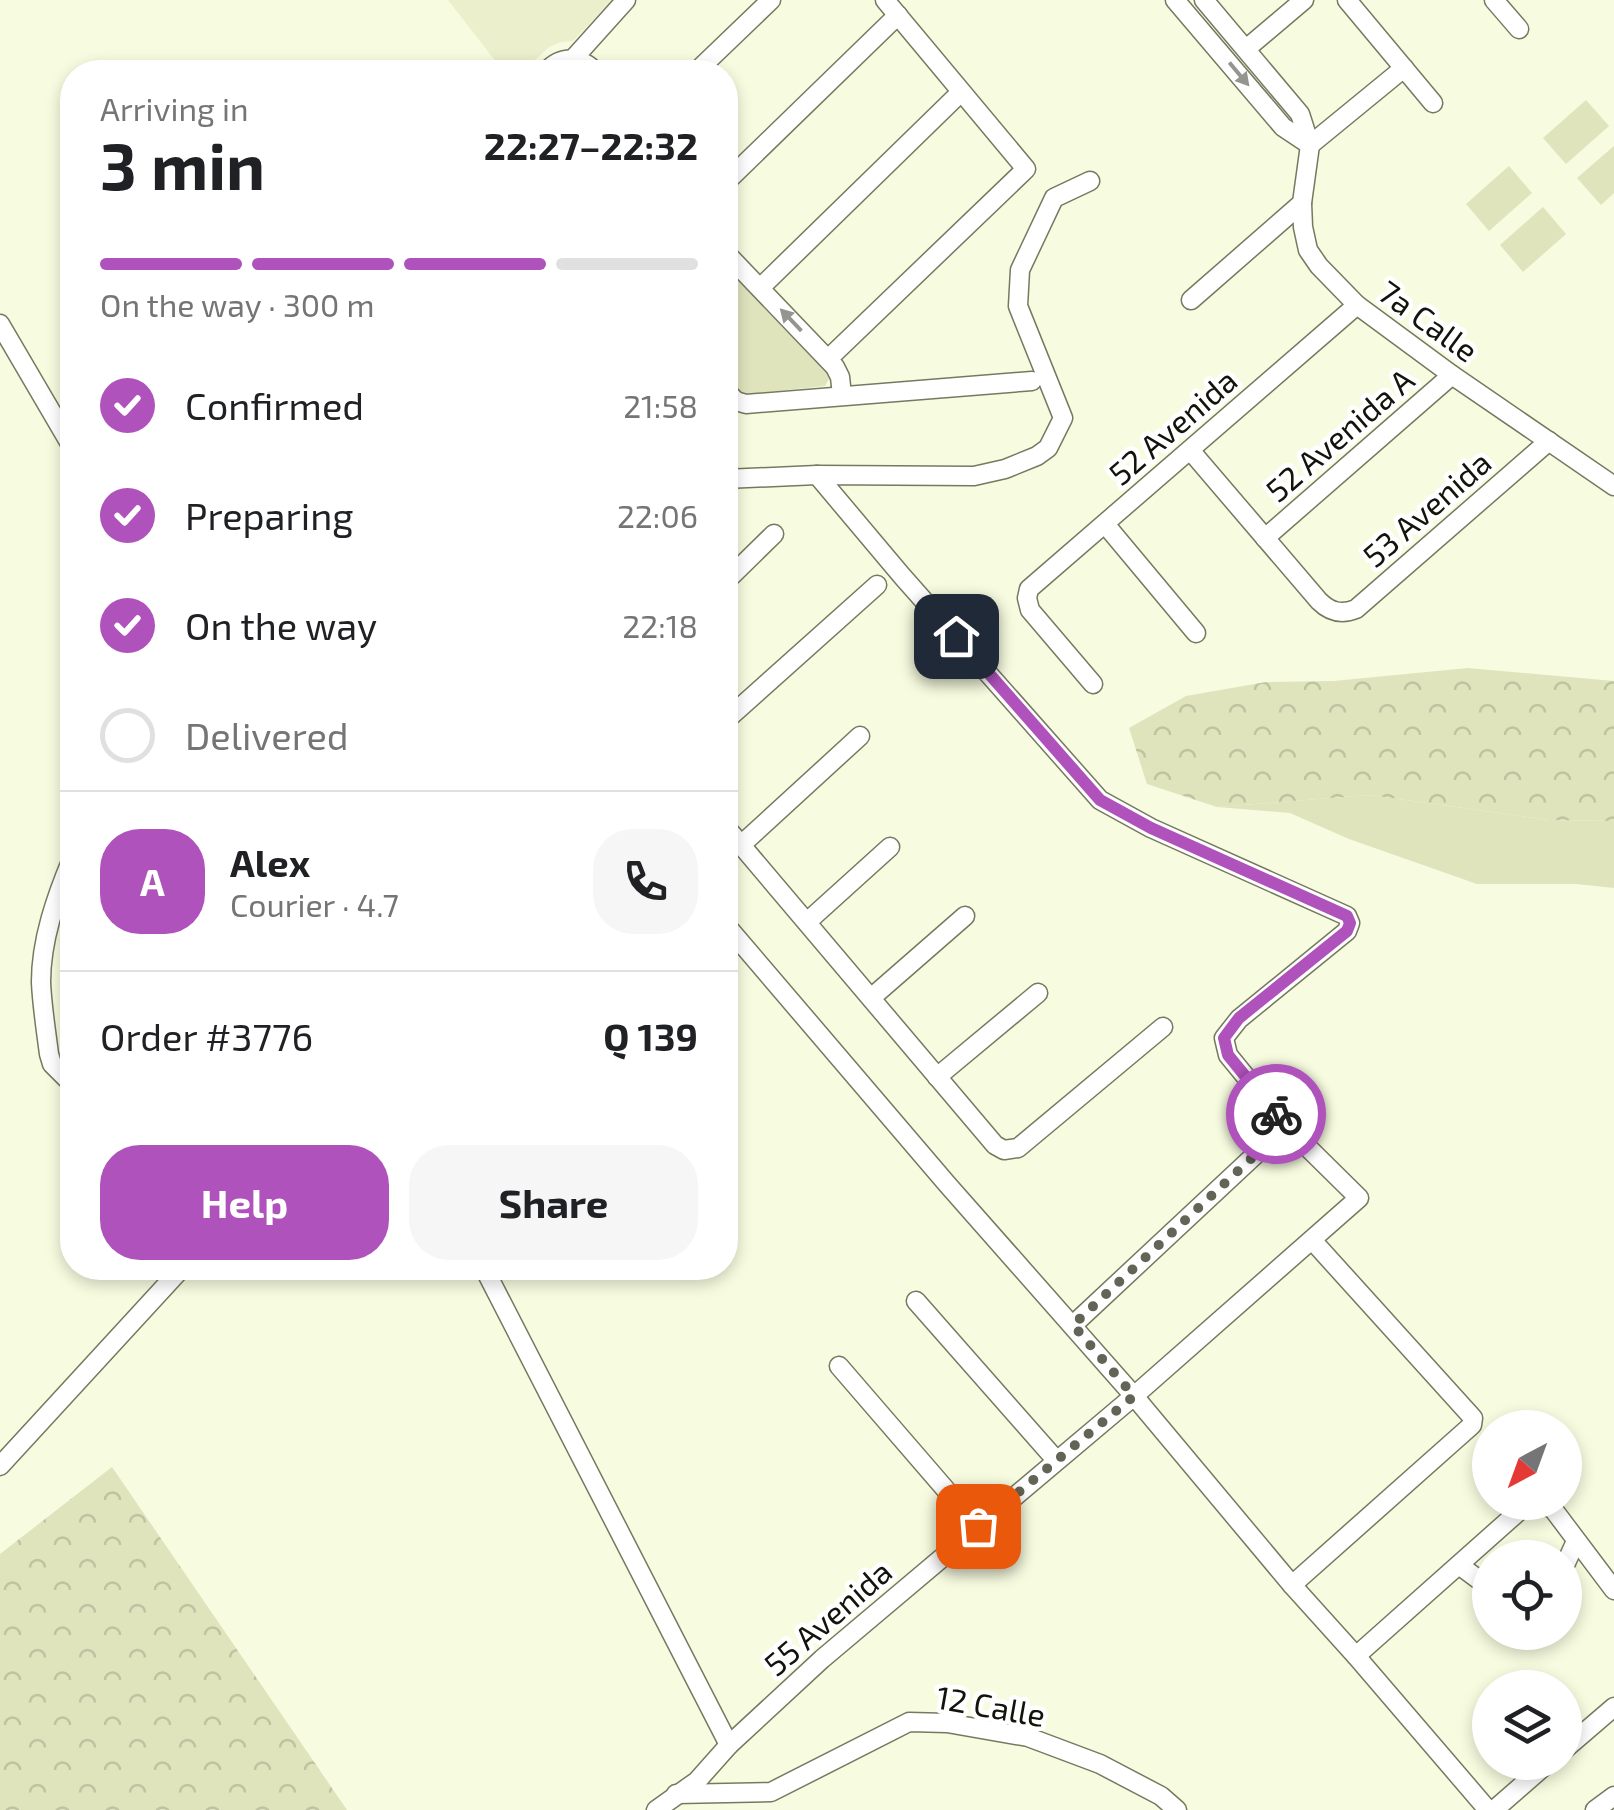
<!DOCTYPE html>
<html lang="en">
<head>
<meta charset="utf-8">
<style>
	body { margin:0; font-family:"Exo 2",sans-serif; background:#f6f6f6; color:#202124; height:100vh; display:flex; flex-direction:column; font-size:38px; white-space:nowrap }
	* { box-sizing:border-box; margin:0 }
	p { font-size:32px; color:#757577 }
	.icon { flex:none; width:55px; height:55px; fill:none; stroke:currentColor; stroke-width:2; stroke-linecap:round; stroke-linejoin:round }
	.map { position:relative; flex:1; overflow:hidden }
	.sheet { position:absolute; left:60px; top:60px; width:678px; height:1220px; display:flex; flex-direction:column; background:#fff; border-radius:40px; box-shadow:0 5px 15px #0003 }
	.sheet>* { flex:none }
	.needle { width:65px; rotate:221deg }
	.fabs { position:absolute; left:1472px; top:1410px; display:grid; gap:20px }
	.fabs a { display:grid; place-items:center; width:110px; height:110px; border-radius:50%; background:#fff; box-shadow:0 5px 15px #0003; font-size:50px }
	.pin { position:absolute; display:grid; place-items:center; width:85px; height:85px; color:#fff; margin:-42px; border-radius:20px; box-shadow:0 5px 15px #0006 }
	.courier { position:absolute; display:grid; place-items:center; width:100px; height:100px; margin:-50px; border:8px solid #b052bc; border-radius:50%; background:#fff; color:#222; box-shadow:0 2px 12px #0007 }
	.summary em { font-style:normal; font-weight:700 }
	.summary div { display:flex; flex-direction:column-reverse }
	.summary { display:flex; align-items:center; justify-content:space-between; height:170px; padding:0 40px }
	h1 { font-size:65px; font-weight:700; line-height:75px }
	.bar { display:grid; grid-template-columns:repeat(4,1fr); gap:15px 10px; align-content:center; height:120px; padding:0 40px }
	.bar i { height:12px; border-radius:8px; background:#e0e0e0 }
	.bar .on { background:#b052bc }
	.bar p { grid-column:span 4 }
	.line { display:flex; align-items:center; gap:25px; padding:0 40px; border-top:2px solid #e0e0e0 }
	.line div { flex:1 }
	.round { display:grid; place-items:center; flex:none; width:105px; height:105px; border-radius:40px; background:#f6f6f6 }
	ol { padding:0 40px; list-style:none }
	li { display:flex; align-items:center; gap:30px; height:110px }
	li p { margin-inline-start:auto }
	li .icon { padding:10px; border-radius:50%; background:#b052bc; color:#fff; stroke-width:4 }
	li:last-child { color:#757577 }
	li i { width:55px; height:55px; border:5px solid #e0e0e0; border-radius:50% }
	.cta { display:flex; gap:20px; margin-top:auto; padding:20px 40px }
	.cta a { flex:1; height:115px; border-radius:40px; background:#b052bc; color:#fff; font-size:40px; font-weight:700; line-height:115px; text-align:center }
	.cta a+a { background:#f6f6f6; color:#202124 }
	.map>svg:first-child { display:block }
	.built { fill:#ebefcc }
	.green { fill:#dfe4bd }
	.forest { fill:url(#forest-crowns) }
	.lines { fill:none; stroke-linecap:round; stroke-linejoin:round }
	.minor-casing { stroke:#767960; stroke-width:21 }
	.minor { stroke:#fff; stroke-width:18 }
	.oneway { fill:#949591 }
	.done { stroke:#626455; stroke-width:10; stroke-dasharray:0 18 }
	.route { stroke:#b052bc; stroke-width:12 }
	.labels { text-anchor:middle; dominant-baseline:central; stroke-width:9; stroke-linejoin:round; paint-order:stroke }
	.street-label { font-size:32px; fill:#12130a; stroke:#fff }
</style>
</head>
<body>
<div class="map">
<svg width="1614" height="1810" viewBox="0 0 1614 1810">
	<defs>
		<pattern id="forest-crowns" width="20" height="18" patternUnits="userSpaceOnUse" patternTransform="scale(2.5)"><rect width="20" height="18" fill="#dfe4bd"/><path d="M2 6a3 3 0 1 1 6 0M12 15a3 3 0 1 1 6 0" fill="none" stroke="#bec3a1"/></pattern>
	</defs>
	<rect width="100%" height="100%" fill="#f7fbdf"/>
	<!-- built -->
	<polygon class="built" points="448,0 612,0 573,41 561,42 549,47 522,72 504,72"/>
	<!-- green -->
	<g class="green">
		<polygon points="1586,100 1609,126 1566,164 1543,138"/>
		<polygon points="1614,146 1614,193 1601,205 1577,178"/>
		<polygon points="1509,166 1532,193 1489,231 1466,204"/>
		<polygon points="1543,207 1566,234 1523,272 1500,245"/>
		<polygon points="725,267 826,371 829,379 825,386 746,394 741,392 725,376"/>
		<polygon points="1370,795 1549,820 1614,821 1614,888 1576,884 1477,884 1349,839 1290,813 1217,807"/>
	</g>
	<!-- forest -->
	<g class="forest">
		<polygon points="1468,668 1614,681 1614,821 1549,820 1370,795 1217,807 1147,784 1129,728 1186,696 1266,682 1334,681"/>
		<polygon points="112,1467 347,1810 0,1810 0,1554"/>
	</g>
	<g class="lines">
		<!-- minor casing -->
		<g class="minor-casing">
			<g id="minor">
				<polyline points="1175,0 1283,127 1310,145"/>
				<polyline points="1204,0 1300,114 1310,145 1302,203 1303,227 1308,250 1319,266 1357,305 1452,375 1614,486"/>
				<polyline points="1347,0 1433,103"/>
				<polyline points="1494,0 1519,29"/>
				<polyline points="1246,49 1304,0"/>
				<polyline points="573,59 626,0"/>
				<path d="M546 72C561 55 581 56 596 72"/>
				<polyline points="696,72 771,0"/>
				<polyline points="1310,145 1404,68"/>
				<polyline points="725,183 898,15"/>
				<polyline points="725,252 835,367 840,377 842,395"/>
				<polyline points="760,288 961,92"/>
				<polyline points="1191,300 1302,203"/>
				<polyline points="0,324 72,447"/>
				<polyline points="828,359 1026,169 885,0"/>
				<polyline points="725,390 736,401 746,404 1032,381"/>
				<path d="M1190 450 1319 601C1330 612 1341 615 1356 609L1549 441"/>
				<polyline points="725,479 817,475 974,476 1005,469 1037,456 1048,448 1063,418 1018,306 1020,270 1054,198 1090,181"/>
				<polyline points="1105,524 1196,633"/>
				<polyline points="1265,538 1452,375"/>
				<polyline points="725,582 774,534"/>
				<polyline points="1093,684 1030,610 1027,598 1029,589 1357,305"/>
				<polyline points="725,721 877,585"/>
				<polyline points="725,826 995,1145 1004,1150 1018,1148 1163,1027"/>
				<polyline points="741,845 860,736"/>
				<path d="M72 859C56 897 41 940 41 982 42 1006 46 1030 49 1054L52 1064 72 1084"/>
				<polyline points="807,922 890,847"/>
				<polyline points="725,924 947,1184 1134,1396 1292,1585 1356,1656 1488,1810"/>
				<polyline points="871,998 965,916"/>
				<polyline points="937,1077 1038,993"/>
				<polyline points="484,1268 729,1745"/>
				<polyline points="916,1301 1056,1460"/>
				<polyline points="1073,1325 1286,1126"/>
				<polyline points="839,1366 978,1527"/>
				<polyline points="0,1466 182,1268"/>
				<polyline points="1459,1565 1490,1588"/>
				<polyline points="1565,1565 1576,1541"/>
				<polyline points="1292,1585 1472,1425 1473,1418 1312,1240"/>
				<polyline points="1356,1656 1527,1504 1541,1504 1553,1509 1614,1590"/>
				<polyline points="1565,1749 1614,1707"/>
				<polyline points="676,1794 771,1792 909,1722 947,1723 1028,1737 1100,1764 1161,1796 1177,1810"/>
				<polyline points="656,1810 697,1781 729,1745 822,1659 1134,1396 1359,1198 1286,1126 1228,1055 1224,1038 1239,1019 1347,931 1350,923 1347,916 1151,828 1100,800 902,576 817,475"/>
				<polyline points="1494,1810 1549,1762"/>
				<polyline points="1595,1810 1614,1796"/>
			</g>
		</g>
		<!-- minor -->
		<use href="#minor" class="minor"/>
	</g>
	<!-- one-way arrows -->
	<defs><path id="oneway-solid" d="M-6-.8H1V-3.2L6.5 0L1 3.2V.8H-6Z" transform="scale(2.5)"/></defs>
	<g class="oneway">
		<use href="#oneway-solid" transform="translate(1239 74) rotate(50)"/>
		<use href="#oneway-solid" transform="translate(791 320) rotate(-134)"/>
	</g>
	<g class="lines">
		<!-- done -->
		<polyline class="done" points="978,1526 1134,1396 1073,1325 1286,1126 1276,1114"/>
		<!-- route -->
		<polyline class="route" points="956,636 1100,800 1151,828 1347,916 1350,923 1347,931 1239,1018 1224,1038 1228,1055 1276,1114"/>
	</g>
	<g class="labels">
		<!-- street labels -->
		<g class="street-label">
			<text transform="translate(1429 320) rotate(36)">7a Calle</text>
			<text transform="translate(1172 426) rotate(-41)">52 Avenida</text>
			<text transform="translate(1339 434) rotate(-41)">52 Avenida A</text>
			<text transform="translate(1426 508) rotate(-41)">53 Avenida</text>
			<text transform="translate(827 1617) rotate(-41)">55 Avenida</text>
			<text transform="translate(991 1705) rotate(10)">12 Calle</text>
		</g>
	</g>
</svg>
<div class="fabs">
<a><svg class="needle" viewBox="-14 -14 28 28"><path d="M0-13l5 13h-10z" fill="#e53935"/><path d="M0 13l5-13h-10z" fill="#757577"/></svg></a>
<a><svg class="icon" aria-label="locate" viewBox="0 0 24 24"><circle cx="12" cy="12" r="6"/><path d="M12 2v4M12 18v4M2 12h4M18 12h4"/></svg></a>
<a><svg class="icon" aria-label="layers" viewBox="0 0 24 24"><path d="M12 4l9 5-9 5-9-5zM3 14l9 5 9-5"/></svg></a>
</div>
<div class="pin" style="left:978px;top:1526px;background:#ea580c"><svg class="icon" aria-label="bag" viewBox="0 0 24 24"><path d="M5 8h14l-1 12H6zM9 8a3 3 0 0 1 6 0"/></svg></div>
<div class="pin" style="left:956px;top:636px;background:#1f2937"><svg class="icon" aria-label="home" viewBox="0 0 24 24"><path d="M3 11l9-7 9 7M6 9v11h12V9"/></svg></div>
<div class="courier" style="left:1276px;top:1114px"><svg class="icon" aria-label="bike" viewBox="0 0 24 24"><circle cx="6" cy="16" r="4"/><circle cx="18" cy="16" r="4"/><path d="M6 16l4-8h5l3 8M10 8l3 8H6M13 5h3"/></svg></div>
<section class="sheet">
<div class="summary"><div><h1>3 min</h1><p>Arriving in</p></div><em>22:27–22:32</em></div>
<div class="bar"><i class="on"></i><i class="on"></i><i class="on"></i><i></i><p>On the way · 300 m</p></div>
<ol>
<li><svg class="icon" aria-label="check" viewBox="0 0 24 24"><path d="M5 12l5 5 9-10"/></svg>Confirmed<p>21:58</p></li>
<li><svg class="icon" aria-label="check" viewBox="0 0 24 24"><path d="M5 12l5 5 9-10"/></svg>Preparing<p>22:06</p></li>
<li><svg class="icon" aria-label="check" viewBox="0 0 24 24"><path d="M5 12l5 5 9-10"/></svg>On the way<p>22:18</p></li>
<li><i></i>Delivered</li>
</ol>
<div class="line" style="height:180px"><b class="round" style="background:#b052bc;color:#fff">A</b><div><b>Alex</b><p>Courier · 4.7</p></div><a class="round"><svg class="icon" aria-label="phone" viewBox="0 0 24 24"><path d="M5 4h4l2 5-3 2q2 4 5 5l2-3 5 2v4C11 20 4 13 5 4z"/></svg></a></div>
<div class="line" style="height:130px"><div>Order #3776</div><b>Q 139</b></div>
<div class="cta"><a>Help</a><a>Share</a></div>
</section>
</div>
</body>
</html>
